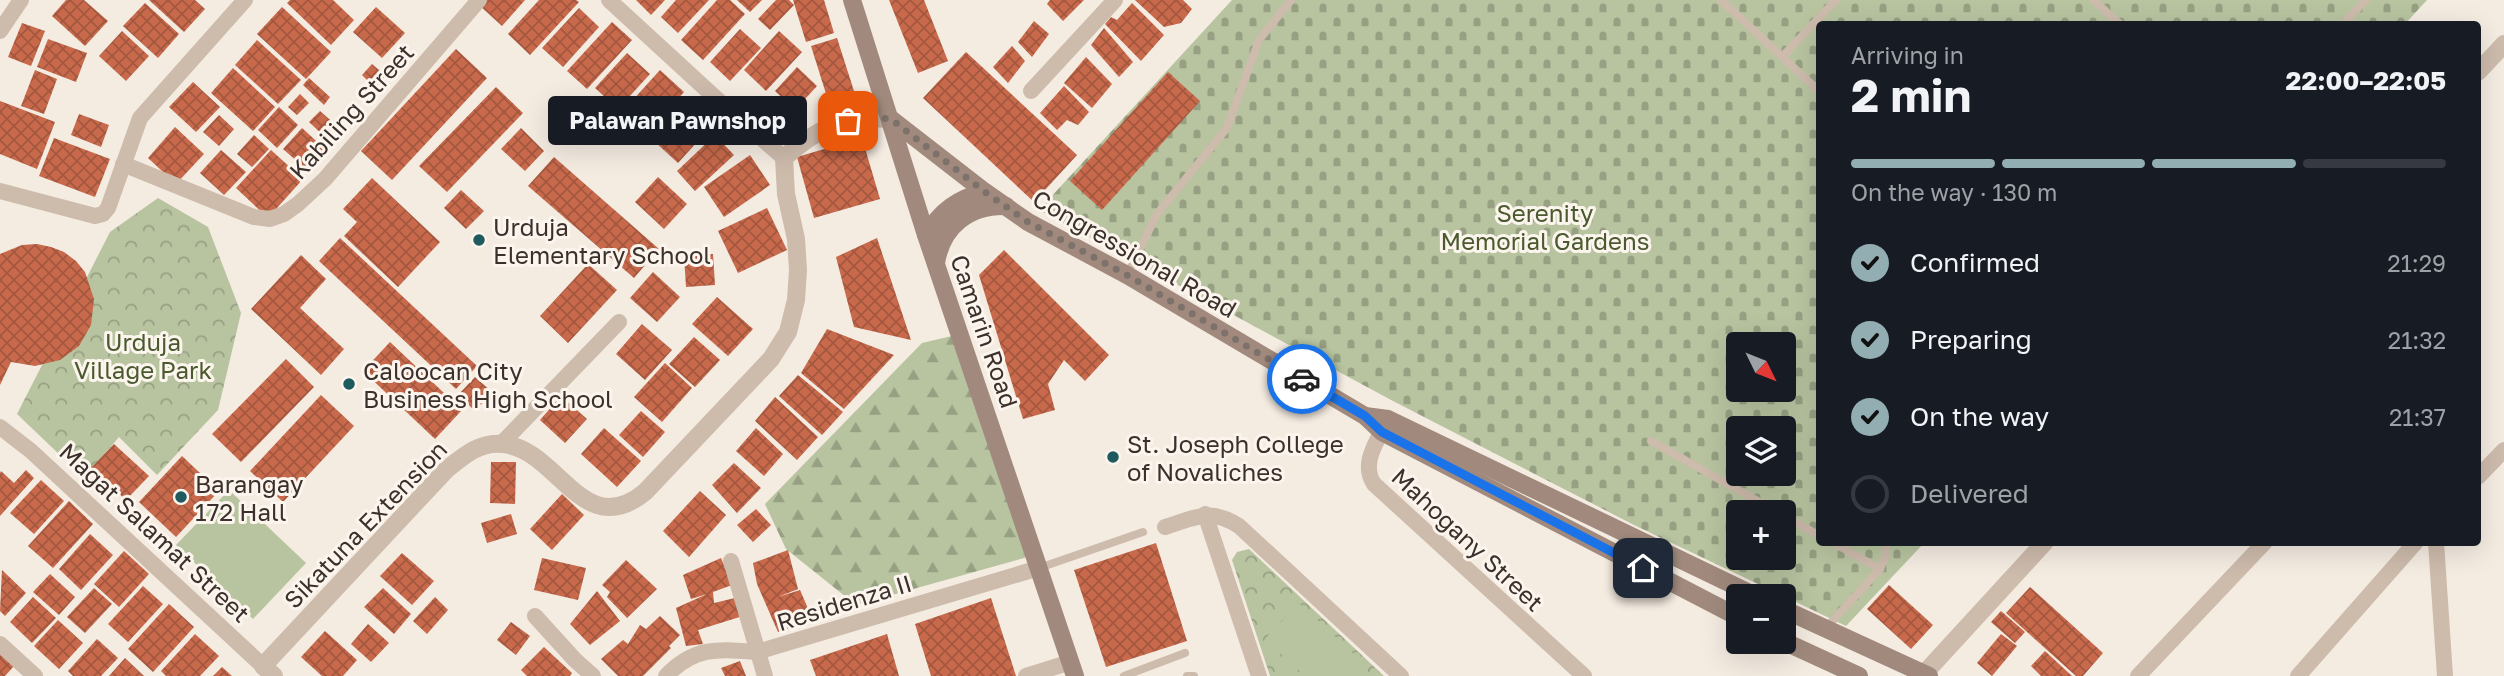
<!DOCTYPE html>
<html lang="en">
<head>
<meta charset="utf-8">
<style>
	body { margin:0; font-family:"Golos Text",sans-serif; background:#242831; color:#f1f3f6; height:100vh; display:flex; flex-direction:column; font-size:26px; white-space:nowrap }
	* { box-sizing:border-box; margin:0 }
	p { font-size:23px; color:#9ea1a6 }
	.icon { flex:none; width:38px; height:38px; fill:none; stroke:currentColor; stroke-width:2; stroke-linecap:round; stroke-linejoin:round }
	.map { position:relative; flex:1; overflow:hidden }
	.details { position:absolute; left:1816px; top:21px; width:665px; height:525px; display:flex; flex-direction:column; background:#171b24; border-radius:7px; box-shadow:0 7px 28px #0002 }
	.details>* { flex:none }
	.needle { width:46px; rotate:133deg }
	.fabs { position:absolute; left:1726px; top:332px; display:grid; gap:14px }
	.fabs a { display:grid; place-items:center; width:70px; height:70px; border-radius:7px; background:#171b24; box-shadow:0 7px 28px #0002; font-size:35px }
	.pin { position:absolute; display:grid; place-items:center; width:60px; height:60px; color:#fff; margin:-30px; border-radius:14px; box-shadow:0 4px 10px #0006 }
	.courier { position:absolute; display:grid; place-items:center; width:70px; height:70px; margin:-35px; border:5px solid #1a73e8; border-radius:50%; background:#fff; color:#222; box-shadow:0 2px 9px #0007 }
	.bubble { position:absolute; height:49px; border-radius:7px; background:#171b24; box-shadow:0 7px 28px #0002; font-size:23px; font-weight:700; line-height:49px; text-align:center }
	.overview em { font-style:normal; font-weight:700 }
	.overview div { display:flex; flex-direction:column-reverse }
	.overview { display:flex; align-items:center; justify-content:space-between; height:119px; padding:0 35px }
	h1 { font-size:46px; font-weight:700; line-height:52px }
	.bar { display:grid; grid-template-columns:repeat(4,1fr); gap:10px 7px; align-content:center; height:84px; padding:0 35px }
	.bar i { height:9px; border-radius:5px; background:#363941 }
	.bar .current { background:#92aeb2 }
	.bar p { grid-column:span 4 }
	ol { padding:0 35px; list-style:none }
	li { display:flex; align-items:center; gap:21px; height:77px }
	li p { margin-inline-start:auto }
	li .icon { padding:7px; border-radius:50%; background:#92aeb2; color:#111; stroke-width:4 }
	li:last-child { color:#9ea1a6 }
	li i { width:38px; height:38px; border:4px solid #363941; border-radius:50% }
	.map>svg:first-child { display:block }
	.forest { fill:url(#forest-firs) }
	.cemetery { fill:url(#cemetery-stones); fill-rule:evenodd }
	.park { fill:url(#park-crowns) }
	.pitch { fill:#b8c4a0 }
	.building { fill:url(#building-cross-hatch) }
	.lines { fill:none; stroke-linecap:round; stroke-linejoin:round }
	.service { stroke:#cdbbac; stroke-width:8 }
	.minor { stroke:#cdbbac; stroke-width:16 }
	.tertiary { stroke:#cdbbac; stroke-width:18 }
	.secondary { stroke:#a18a7d; stroke-width:18 }
	.done { stroke:#7c716b; stroke-width:7; stroke-dasharray:0 12.6 }
	.route { stroke:#1a73e8; stroke-width:9 }
	.poi-dot { fill:#1f5a5e; stroke:#fbf5ee; stroke-width:2.5 }
	.labels { text-anchor:middle; dominant-baseline:central; stroke-width:6; stroke-linejoin:round; paint-order:stroke }
	.street-label { font-size:24px; fill:#3b302b; stroke:#fbf5ee }
	.park-label { font-size:24px; fill:#4a5a2e; stroke:#fbf5ee }
	.poi-label { font-size:24px; fill:#3b302b; stroke:#fbf5ee; text-anchor:start }
</style>
</head>
<body>
<div class="map">
<svg width="2504" height="676" viewBox="0 0 2504 676">
	<defs>
		<pattern id="forest-firs" width="22" height="20" patternUnits="userSpaceOnUse" patternTransform="scale(1.75)"><rect width="22" height="20" fill="#b8c4a0"/><path d="M5 1l3.5 6h-7zM16 11l3.5 6h-7z" fill="#97a083"/></pattern>
		<pattern id="cemetery-stones" width="16" height="16" patternUnits="userSpaceOnUse" patternTransform="scale(1.75)"><rect width="16" height="16" fill="#b8c4a0"/><path d="M2 7V4a2 2 0 0 1 4 0v3zM10 15v-3a2 2 0 0 1 4 0v3z" fill="#97a083"/></pattern>
		<pattern id="park-crowns" width="20" height="18" patternUnits="userSpaceOnUse" patternTransform="scale(1.75)"><rect width="20" height="18" fill="#b8c4a0"/><path d="M2 6a3 3 0 1 1 6 0M12 15a3 3 0 1 1 6 0" fill="none" stroke="#97a083"/></pattern>
		<pattern id="building-cross-hatch" width="8" height="8" patternUnits="userSpaceOnUse" patternTransform="scale(1.75)"><rect width="8" height="8" fill="#c8694b"/><path d="M0 0l8 8M0 8l8-8" fill="none" stroke="#a4573f"/></pattern>
	</defs>
	<rect width="100%" height="100%" fill="#f4ebe1"/>
	<!-- forest -->
	<polygon class="forest" points="956,335 1031,556 856,605 786,549 765,504 922,343"/>
	<!-- cemetery -->
	<path class="cemetery" d="M1232 0H2427L2405 24H1820V542L1924 543 1846 626 1634 525 1393 401 1039 210ZM1738 345H1783V390H1738ZM1738 429H1783V474H1738ZM1738 513H1783V558H1738Z"/>
	<!-- park -->
	<g class="park">
		<polygon points="158,198 208,227 241,313 218,410 157,475 119,437 84,478 17,414 110,232"/>
		<polygon points="1249,549 1384,676 1270,676 1232,560 1237,552"/>
	</g>
	<!-- pitch -->
	<g class="pitch">
		<polygon points="229,490 306,563 253,619 176,545"/>
		<polygon points="1299,603 1358,658 1341,676 1305,676 1265,639"/>
	</g>
	<!-- building -->
	<g class="building">
		<polygon points="66,0 84,0 108,21 85,46 52,16"/>
		<polygon points="149,0 195,0 205,9 184,32"/>
		<polygon points="290,0 333,0 354,20 331,45 287,3"/>
		<polygon points="484,0 525,0 502,26 479,5"/>
		<polygon points="539,0 576,0 579,2 530,55 508,34"/>
		<polygon points="636,0 665,0 651,15"/>
		<polygon points="676,0 709,0 678,33 661,17"/>
		<polygon points="717,0 730,0 745,14 703,60 681,40"/>
		<polygon points="737,0 762,0 750,12"/>
		<polygon points="776,0 789,0 794,5 770,30 758,19"/>
		<polygon points="793,0 824,0 834,33 806,42"/>
		<polygon points="889,0 924,0 948,61 918,73"/>
		<polygon points="1050,0 1084,0 1063,21 1047,4"/>
		<polygon points="1135,0 1183,0 1192,9 1181,23 1164,27"/>
		<polygon points="145,3 179,34 158,58 123,26"/>
		<polygon points="1132,3 1164,35 1141,61 1105,24 1111,17 1117,20"/>
		<polygon points="282,7 331,52 306,79 257,34"/>
		<polygon points="376,7 405,33 382,58 353,32"/>
		<polygon points="579,8 599,27 563,67 542,48"/>
		<polygon points="1034,21 1049,34 1032,57 1018,42"/>
		<polygon points="612,22 632,40 587,89 567,71"/>
		<polygon points="22,23 45,31 31,66 8,57"/>
		<polygon points="1104,28 1133,62 1119,77 1091,45"/>
		<polygon points="740,29 761,48 730,81 710,62"/>
		<polygon points="122,31 149,56 126,81 99,56"/>
		<polygon points="779,31 802,52 766,91 744,70"/>
		<polygon points="837,38 854,91 828,100 811,46"/>
		<polygon points="48,39 87,53 76,82 37,67"/>
		<polygon points="257,40 301,80 278,104 235,65"/>
		<polygon points="1012,46 1025,61 1008,83 993,67"/>
		<polygon points="456,49 487,78 392,180 361,151"/>
		<polygon points="966,52 1077,155 1034,202 923,98"/>
		<polygon points="627,53 650,74 618,109 595,88"/>
		<polygon points="1086,57 1112,84 1092,108 1064,83"/>
		<polygon points="372,64 386,76 375,88 362,75"/>
		<polygon points="797,67 817,86 795,110 775,91"/>
		<polygon points="233,68 275,107 253,131 211,93"/>
		<polygon points="35,70 57,79 44,114 21,106"/>
		<polygon points="660,70 684,92 646,134 622,112"/>
		<polygon points="1168,72 1200,101 1102,210 1070,181"/>
		<polygon points="309,78 330,97 324,105 303,85"/>
		<polygon points="193,82 220,107 196,132 169,107"/>
		<polygon points="1064,86 1089,112 1078,125 1067,120 1057,130 1040,113"/>
		<polygon points="496,87 523,113 447,192 419,166"/>
		<polygon points="300,94 309,103 297,115 288,107"/>
		<polygon points="696,98 718,119 678,163 655,142"/>
		<polygon points="0,101 55,122 37,169 0,154"/>
		<polygon points="279,107 298,125 277,148 258,130"/>
		<polygon points="320,111 337,126 326,138 309,122"/>
		<polygon points="79,114 109,125 101,147 71,135"/>
		<polygon points="219,115 234,129 219,146 203,132"/>
		<polygon points="175,127 204,154 176,184 148,158"/>
		<polygon points="302,128 325,149 307,170 283,149"/>
		<polygon points="521,128 544,151 525,171 501,149"/>
		<polygon points="254,135 269,149 252,167 237,154"/>
		<polygon points="715,135 734,155 695,191 677,171"/>
		<polygon points="54,138 110,159 95,197 39,176"/>
		<polygon points="862,138 880,199 814,218 797,157"/>
		<polygon points="221,150 246,172 224,195 200,173"/>
		<polygon points="271,150 303,179 268,218 236,188"/>
		<polygon points="750,155 770,185 724,217 704,187"/>
		<polygon points="554,157 659,249 634,278 528,186"/>
		<polygon points="658,177 687,204 664,229 635,202"/>
		<polygon points="372,178 440,242 398,287 344,236 357,222 343,209"/>
		<polygon points="461,190 484,211 466,229 444,208"/>
		<polygon points="767,208 787,250 738,273 718,231"/>
		<polygon points="340,238 477,366 456,389 319,261"/>
		<polygon points="877,238 911,340 854,327 836,257"/>
		<polygon points="37,244 51,247 64,252 76,261 85,272 94,299 91,325 79,346 60,360 35,366 11,362 0,385 0,254 22,245"/>
		<polygon points="1004,250 1109,355 1085,381 1064,360 1048,384 1055,410 1023,419 979,275"/>
		<polygon points="713,254 715,285 686,287 684,256"/>
		<polygon points="301,255 326,279 300,308 344,349 321,375 251,309"/>
		<polygon points="588,264 617,290 568,343 540,316"/>
		<polygon points="653,272 680,297 657,322 630,298"/>
		<polygon points="717,297 753,329 728,356 692,324"/>
		<polygon points="642,324 672,350 645,380 616,354"/>
		<polygon points="827,329 894,355 844,409 801,373"/>
		<polygon points="694,337 720,360 695,387 669,364"/>
		<polygon points="390,342 462,410 435,439 363,371"/>
		<polygon points="286,359 314,387 241,462 212,434"/>
		<polygon points="665,363 692,388 662,422 634,397"/>
		<polygon points="798,375 843,412 822,435 779,396"/>
		<polygon points="475,377 492,392 475,411 458,395"/>
		<polygon points="321,395 354,426 283,502 250,471"/>
		<polygon points="561,396 587,419 565,443 540,420"/>
		<polygon points="775,397 818,437 797,460 755,421"/>
		<polygon points="641,411 665,432 643,457 619,435"/>
		<polygon points="604,428 641,461 617,487 581,454"/>
		<polygon points="756,428 783,454 764,476 736,451"/>
		<polygon points="114,444 149,476 126,500 91,468"/>
		<polygon points="182,456 219,491 176,537 139,502"/>
		<polygon points="491,462 516,462 515,504 490,503"/>
		<polygon points="734,463 761,488 737,513 712,485"/>
		<polygon points="26,470 34,478 0,516 0,473 1,471 14,483"/>
		<polygon points="41,480 64,501 34,534 10,513"/>
		<polygon points="700,491 726,515 689,557 663,531"/>
		<polygon points="562,494 584,515 552,550 530,529"/>
		<polygon points="69,501 93,524 53,568 28,546"/>
		<polygon points="756,509 771,525 753,542 737,525"/>
		<polygon points="511,514 517,534 487,543 481,523"/>
		<polygon points="90,534 113,555 81,590 59,569"/>
		<polygon points="1156,543 1187,641 1106,667 1074,570"/>
		<polygon points="788,550 798,589 778,597 800,590 813,620 778,632 757,584 753,563"/>
		<polygon points="124,551 149,574 119,607 94,584"/>
		<polygon points="402,553 434,581 412,605 380,576"/>
		<polygon points="542,558 586,568 578,600 534,590"/>
		<polygon points="721,558 732,585 713,592 714,603 739,597 746,615 698,630 703,644 686,646 676,608 707,594 691,599 683,575"/>
		<polygon points="626,560 657,589 627,618 607,597 610,592 602,585"/>
		<polygon points="2,570 26,593 5,616 0,611"/>
		<polygon points="50,574 75,597 59,615 33,592"/>
		<polygon points="1889,585 1933,625 1911,649 1867,609"/>
		<polygon points="143,586 163,604 128,642 108,624"/>
		<polygon points="2030,587 2103,653 2083,676 2076,676 2006,613"/>
		<polygon points="94,588 112,604 85,633 67,617"/>
		<polygon points="383,588 411,614 394,634 364,607"/>
		<polygon points="597,591 620,621 590,645 570,624"/>
		<polygon points="33,597 56,618 32,643 10,622"/>
		<polygon points="435,597 448,610 427,634 413,621"/>
		<polygon points="991,598 1016,676 931,676 915,624"/>
		<polygon points="169,604 194,627 153,672 128,649"/>
		<polygon points="2001,611 2025,632 2015,643 1991,622"/>
		<polygon points="660,616 680,635 669,646 671,648 643,676 618,676 601,659 623,640 628,644 640,625 646,629"/>
		<polygon points="58,620 83,643 59,669 34,646"/>
		<polygon points="511,622 530,636 516,655 497,640"/>
		<polygon points="368,624 389,643 371,662 351,644"/>
		<polygon points="325,631 357,660 343,676 322,676 301,657"/>
		<polygon points="195,634 219,656 200,676 166,676 161,671"/>
		<polygon points="887,634 899,676 816,676 810,660"/>
		<polygon points="2001,634 2017,646 1992,676 1977,663"/>
		<polygon points="97,639 118,658 101,676 73,676 68,671"/>
		<polygon points="544,647 572,673 570,676 527,676 521,670"/>
		<polygon points="2045,651 2072,676 2041,676 2031,666"/>
		<polygon points="0,654 14,666 5,676 0,676"/>
		<polygon points="125,658 144,676 109,676"/>
		<polygon points="740,661 746,676 725,676 721,668"/>
		<polygon points="222,667 232,676 213,676"/>
	</g>
	<g class="lines">
		<!-- service -->
		<g class="service">
			<polyline points="1721,0 1820,92"/>
			<polyline points="2093,0 2120,24"/>
			<polyline points="2343,24 2366,0"/>
			<polyline points="1782,57 1836,0"/>
			<polyline points="1127,275 1157,214 1227,128 1259,40 1291,0"/>
			<polyline points="1651,441 1779,513"/>
			<polyline points="1783,515 1820,536"/>
			<polyline points="1832,542 1880,569"/>
			<polyline points="1039,568 1143,532"/>
			<polyline points="1825,629 1880,569 1885,557 1887,542"/>
			<polyline points="1124,676 1185,653"/>
			<polyline points="1187,676 1194,676"/>
		</g>
		<!-- minor -->
		<g class="minor">
			<polyline points="609,0 720,102 784,158"/>
			<polyline points="0,31 21,0"/>
			<polyline points="1031,91 1115,0"/>
			<polyline points="123,164 254,217 270,219 284,214 298,204 325,179 479,0"/>
			<polyline points="0,191 95,216 103,214 108,208 140,118 245,0"/>
			<path d="M1387 421C1378 440 1360 463 1374 484L1584 676"/>
			<polyline points="0,427 31,451 263,666"/>
			<polyline points="502,443 619,322"/>
			<polyline points="2478,477 2504,450"/>
			<polyline points="1205,514 1259,676"/>
			<path d="M1165 527C1195 518 1209 507 1239 526L1401 676"/>
			<polyline points="2436,542 2445,676"/>
			<polyline points="731,561 765,676"/>
			<polyline points="535,616 575,660 593,676"/>
			<polyline points="0,644 35,676"/>
			<path d="M666 676C695 646 718 649 757 652L1039 568"/>
			<polyline points="1026,676 1071,662"/>
			<polyline points="2138,676 2265,542"/>
			<polyline points="2298,676 2416,542"/>
		</g>
		<!-- tertiary -->
		<g class="tertiary">
			<polyline points="2478,72 2504,44"/>
			<path d="M274 676 263 666 446 470C462 457 480 441 503 444 558 449 583 543 645 492L771 359 788 332 796 300 798 270 796 239 786 194 784 158C818 127 845 116 891 119"/>
			<polyline points="1922,676 2045,542"/>
		</g>
		<!-- secondary -->
		<g class="secondary">
			<polyline points="852,0 926,235 1075,676"/>
			<polyline points="891,119 985,192 1028,222 1127,275 1365,416 1382,432 1738,617"/>
			<path d="M926 235C941 211 958 198 985 192"/>
			<path d="M936 263C942 226 969 205 1006 206"/>
			<polyline points="1365,416 1388,419 1758,597"/>
			<polyline points="1783,609 1929,676"/>
			<polyline points="1783,641 1859,676"/>
		</g>
	</g>
	<g class="lines">
		<!-- done -->
		<polyline class="done" points="848,121 864,117 891,119 985,192 1028,222 1127,275 1302,379"/>
		<!-- route -->
		<polyline class="route" points="1302,379 1365,416 1382,432 1643,568"/>
	</g>
	<!-- markers -->
	<g class="poi-dot">
		<circle cx="479" cy="240" r="7"/>
		<circle cx="349" cy="384" r="7"/>
		<circle cx="1113" cy="457" r="7"/>
		<circle cx="181" cy="497" r="7"/>
	</g>
	<g class="labels">
		<!-- street labels -->
		<g class="street-label">
			<text transform="translate(351 111) rotate(-48)">Kabiling Street</text>
			<text transform="translate(1135 253) rotate(30)">Congressional Road</text>
			<text transform="translate(985 331) rotate(71)">Camarin Road</text>
			<text transform="translate(365 524) rotate(-46)">Sikatuna Extension</text>
			<text transform="translate(155 532) rotate(43)">Magat Salamat Street</text>
			<text transform="translate(1468 539) rotate(43)">Mahogany Street</text>
			<text transform="translate(844 602) rotate(-17)">Residenza II</text>
		</g>
		<!-- park labels -->
		<g class="park-label">
			<text x="1545" y="212">Serenity<tspan x="1545" dy="28">Memorial Gardens</tspan></text>
			<text x="143" y="341">Urduja<tspan x="143" dy="28">Village Park</tspan></text>
		</g>
		<!-- poi labels -->
		<g class="poi-label">
			<text x="493" y="226">Urduja<tspan x="493" dy="28">Elementary School</tspan></text>
			<text x="363" y="370">Caloocan City<tspan x="363" dy="28">Business High School</tspan></text>
			<text x="1127" y="443">St. Joseph College<tspan x="1127" dy="28">of Novaliches</tspan></text>
			<text x="195" y="483">Barangay<tspan x="195" dy="28">172 Hall</tspan></text>
		</g>
	</g>
</svg>
<div class="fabs">
<a><svg class="needle" viewBox="-14 -14 28 28"><path d="M0-13l5 13h-10z" fill="#e53935"/><path d="M0 13l5-13h-10z" fill="#9ea1a6"/></svg></a>
<a><svg class="icon" aria-label="layers" viewBox="0 0 24 24"><path d="M12 4l9 5-9 5-9-5zM3 14l9 5 9-5"/></svg></a>
<a>+</a>
<a>−</a>
</div>
<div class="pin" style="left:848px;top:121px;background:#ea580c"><svg class="icon" aria-label="bag" viewBox="0 0 24 24"><path d="M5 8h14l-1 12H6zM9 8a3 3 0 0 1 6 0"/></svg></div>
<div class="pin" style="left:1643px;top:568px;background:#1f2937"><svg class="icon" aria-label="home" viewBox="0 0 24 24"><path d="M3 11l9-7 9 7M6 9v11h12V9"/></svg></div>
<div class="courier" style="left:1302px;top:379px"><svg class="icon" aria-label="car" viewBox="0 0 24 24"><path d="M5 17H2v-5l4-1 3-4h7l3 4 3 1v5h-3M9 17h6M6 11h13"/><circle cx="7" cy="17" r="2"/><circle cx="17" cy="17" r="2"/></svg></div>
<div class="bubble" style="left:548px;top:96px;width:259px">Palawan Pawnshop</div>
<section class="details">
<div class="overview"><div><h1>2 min</h1><p>Arriving in</p></div><em>22:00–22:05</em></div>
<div class="bar"><i class="current"></i><i class="current"></i><i class="current"></i><i></i><p>On the way · 130 m</p></div>
<ol>
<li><svg class="icon" aria-label="check" viewBox="0 0 24 24"><path d="M5 12l5 5 9-10"/></svg>Confirmed<p>21:29</p></li>
<li><svg class="icon" aria-label="check" viewBox="0 0 24 24"><path d="M5 12l5 5 9-10"/></svg>Preparing<p>21:32</p></li>
<li><svg class="icon" aria-label="check" viewBox="0 0 24 24"><path d="M5 12l5 5 9-10"/></svg>On the way<p>21:37</p></li>
<li><i></i>Delivered</li>
</ol>
</section>
</div>
</body>
</html>
